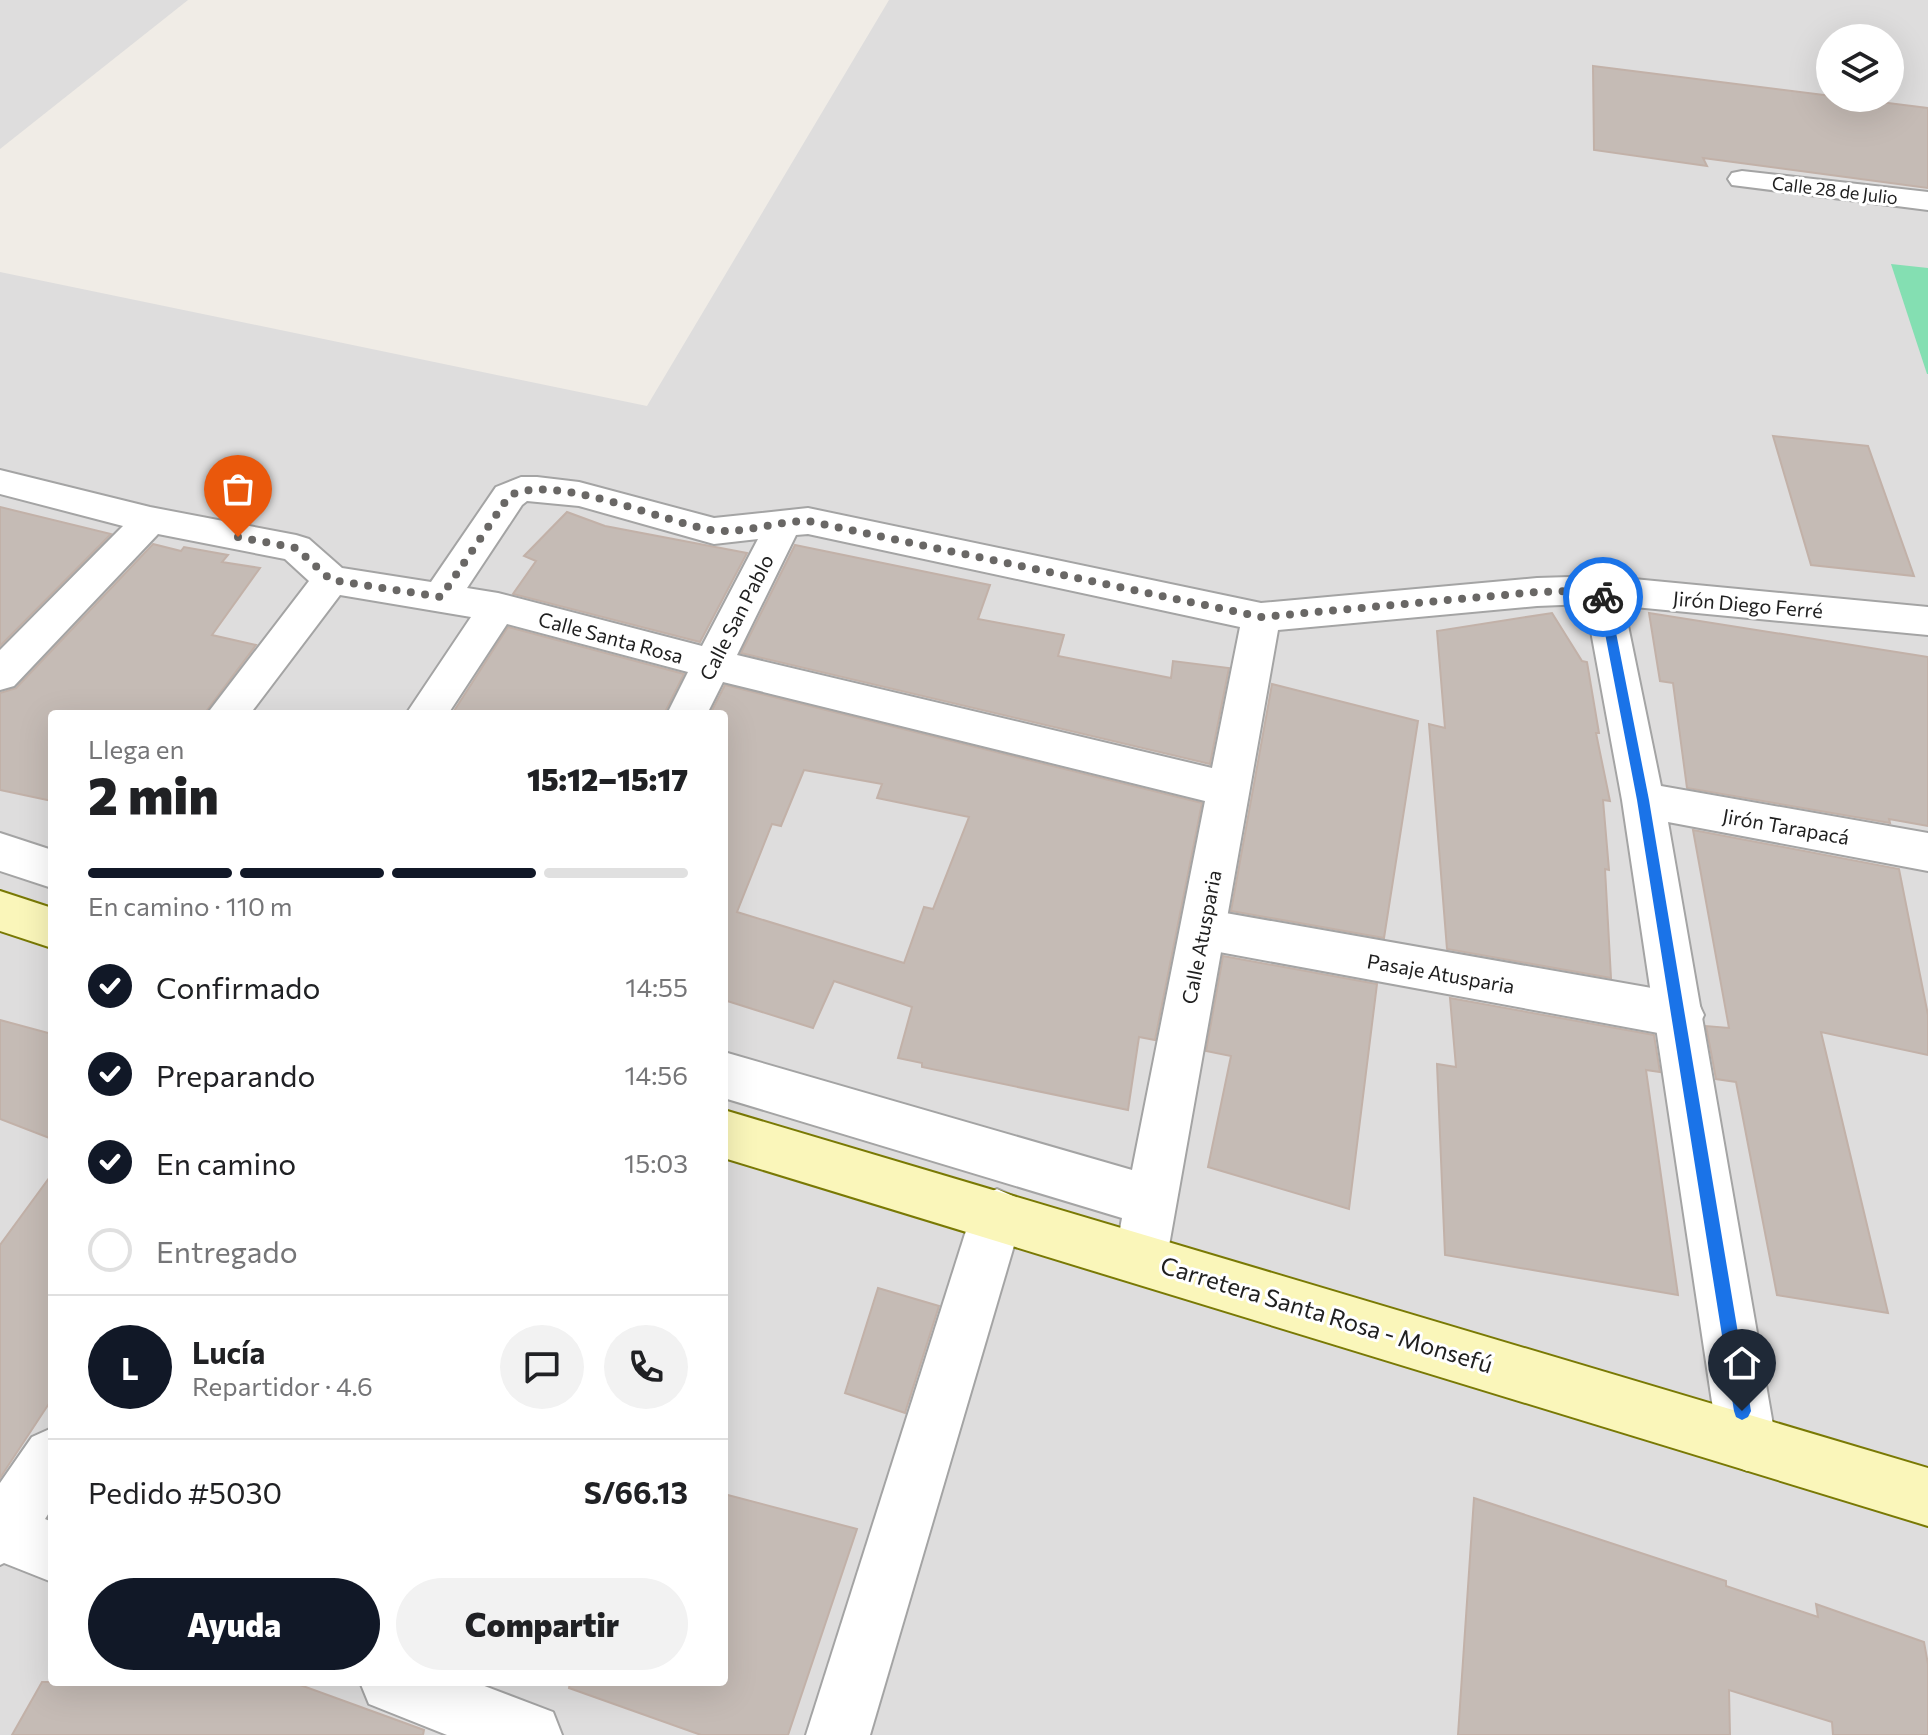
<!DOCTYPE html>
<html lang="es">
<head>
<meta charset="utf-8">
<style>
	body { margin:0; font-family:Commissioner,sans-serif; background:#f2f2f2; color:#202124; height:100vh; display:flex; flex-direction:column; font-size:30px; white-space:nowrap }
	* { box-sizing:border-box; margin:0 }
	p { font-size:26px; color:#757577 }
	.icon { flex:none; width:44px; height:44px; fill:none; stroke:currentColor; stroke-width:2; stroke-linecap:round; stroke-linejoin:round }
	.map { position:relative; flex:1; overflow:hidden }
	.sheet { position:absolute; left:48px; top:710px; width:680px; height:976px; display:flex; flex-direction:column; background:#fff; border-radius:8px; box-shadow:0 8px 32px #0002 }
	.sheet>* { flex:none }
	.tools { position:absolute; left:1816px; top:24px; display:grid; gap:16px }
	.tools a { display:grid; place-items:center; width:88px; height:88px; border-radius:50%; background:#fff; box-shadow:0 8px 32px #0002; font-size:40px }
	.pin { position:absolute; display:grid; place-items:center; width:68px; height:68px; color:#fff; margin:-82px -34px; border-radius:50% 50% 50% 0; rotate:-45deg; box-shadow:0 0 8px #0007 }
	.pin .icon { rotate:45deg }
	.courier { position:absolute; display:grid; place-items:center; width:80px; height:80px; margin:-40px; border:6px solid #1a73e8; border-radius:50%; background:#fff; color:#222; box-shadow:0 2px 10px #0007 }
	.headline em { font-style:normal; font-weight:800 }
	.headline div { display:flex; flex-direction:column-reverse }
	.headline { display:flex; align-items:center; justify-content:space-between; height:136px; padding:0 40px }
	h1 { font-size:52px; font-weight:800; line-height:60px }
	.bar { display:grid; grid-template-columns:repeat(4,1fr); gap:12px 8px; align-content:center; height:96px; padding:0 40px }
	.bar i { height:10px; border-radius:6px; background:#e0e0e0 }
	.bar .selected { background:#111827 }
	.bar p { grid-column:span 4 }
	.line { display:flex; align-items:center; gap:20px; padding:0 40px; border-top:2px solid #e0e0e0 }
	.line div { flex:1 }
	.round { display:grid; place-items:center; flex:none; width:84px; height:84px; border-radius:42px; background:#f2f2f2 }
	ol { padding:0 40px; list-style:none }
	li { display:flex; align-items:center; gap:24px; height:88px }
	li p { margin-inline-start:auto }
	li .icon { padding:8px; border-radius:50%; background:#111827; color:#fff; stroke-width:4 }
	li:last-child { color:#757577 }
	li i { width:44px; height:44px; border:4px solid #e0e0e0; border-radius:50% }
	.button { display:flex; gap:16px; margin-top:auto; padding:16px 40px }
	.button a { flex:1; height:92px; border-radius:48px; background:#111827; color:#fff; font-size:32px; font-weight:800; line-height:92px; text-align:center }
	.button a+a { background:#f2f2f2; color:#202124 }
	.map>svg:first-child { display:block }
	.residential { fill:#dedddd; fill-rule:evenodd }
	.pitch { fill:#84dfb2 }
	.building { fill:#c5bbb5; stroke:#c2b1a8; stroke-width:2; fill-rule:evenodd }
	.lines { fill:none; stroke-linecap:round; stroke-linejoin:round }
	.pedestrian-casing { stroke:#a4a4a4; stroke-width:4 }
	.minor-casing { stroke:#a4a4a4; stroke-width:4 }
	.secondary-casing { stroke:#797904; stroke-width:4 }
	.pedestrian { fill:#fff; fill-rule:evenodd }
	.minor { fill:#fff; fill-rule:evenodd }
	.secondary { fill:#faf6ba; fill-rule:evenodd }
	.route { fill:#1a73e8 }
	.done { stroke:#696765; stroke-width:8; stroke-dasharray:0 14.4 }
	.labels { text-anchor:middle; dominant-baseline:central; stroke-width:6; stroke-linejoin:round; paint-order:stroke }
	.far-street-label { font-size:18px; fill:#202020; stroke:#fff }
	.street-label { font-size:20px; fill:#202020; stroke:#fff }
	.near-street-label { font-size:24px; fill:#202020; stroke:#fff }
</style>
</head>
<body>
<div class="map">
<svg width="1928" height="1735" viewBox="0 0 1928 1735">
	<rect width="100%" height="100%" fill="#f0ece6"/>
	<!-- residential -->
	<g class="residential">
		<polygon points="0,0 188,0 0,149"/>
		<path d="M889 0H1928V1735H0V272L647 406ZM1830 38H1890V98H1830ZM52 714H724V1682H52Z"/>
	</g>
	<!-- pitch -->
	<polygon class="pitch" points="1891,264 1928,268 1928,374 1927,374"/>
	<!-- building -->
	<g class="building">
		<polygon points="1593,66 1928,108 1928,188 1703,158 1707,166 1594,150"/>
		<polygon points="1773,436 1868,446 1914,576 1811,565"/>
		<polygon points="0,507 111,534 0,646"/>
		<polygon points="567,512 605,526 747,553 700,642 513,594 536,561 524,556"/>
		<polygon points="153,544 181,551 184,547 228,555 222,562 260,568 212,635 256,645 204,714 52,714 52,801 0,790 0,693 16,688"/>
		<polygon points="795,545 990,585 978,619 1064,635 1058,656 1171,678 1173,661 1229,668 1210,764 741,653"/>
		<polygon points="1552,613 1582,661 1587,662 1599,733 1596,733 1610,801 1603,800 1609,870 1605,869 1611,978 1447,949 1429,724 1445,728 1437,631"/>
		<polygon points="1649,613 1928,657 1928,826 1889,819 1890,823 1687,788 1673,683 1660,681"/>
		<polygon points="508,627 684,674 664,714 452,714"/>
		<polygon points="1272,684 1418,721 1384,938 1231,911"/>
		<path d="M725 685 1202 803 1155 1040 1139 1037 1128 1110 922 1067V1063L898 1058 912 1007 834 981 813 1028 724 1000V714H710ZM804 770 882 784 877 798 969 817 933 909 924 907 904 963 737 912 772 824 781 826Z"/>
		<polygon points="1693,830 1899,869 1928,1015 1928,1055 1821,1032 1888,1313 1777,1295 1736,1082 1716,1079 1706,1026 1729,1028"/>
		<polygon points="1223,956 1377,984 1349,1209 1208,1167 1231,1056 1206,1051"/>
		<polygon points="1450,998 1654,1035 1660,1072 1646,1070 1678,1295 1445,1255 1437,1064 1456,1067"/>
		<polygon points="0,1020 52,1034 52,1139 0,1119"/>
		<polygon points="52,1174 52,1399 0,1478 0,1245"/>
		<polygon points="878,1288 939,1306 905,1413 845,1393"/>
		<polygon points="724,1494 857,1529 788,1735 701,1735 569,1688 570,1682 724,1682"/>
		<polygon points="1474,1498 1726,1581 1726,1586 1818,1617 1816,1604 1924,1642 1928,1664 1928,1735 1833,1735 1832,1722 1729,1690 1730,1735 1458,1735"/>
		<polygon points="42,1682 292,1682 424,1730 423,1735 12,1735"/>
	</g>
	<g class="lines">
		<!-- pedestrian casing -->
		<g class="pedestrian-casing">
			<polygon id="pedestrian" points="1203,909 1680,993 1697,1000 1704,1015 1697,1030 1680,1037 1203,949 1187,943 1180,929 1187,915"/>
		</g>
		<!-- minor casing -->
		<g class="minor-casing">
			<g id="minor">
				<polygon points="1742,171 1928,192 1928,210 1732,185 1728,179 1732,173"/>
				<path d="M0 470 150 507 296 535 309 539 342 568 431 582 496 487 521 477H537L579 482 714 518 808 508 1261 603 1537 578 1602 576 1928 607V635L1624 606 1661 786 1928 833V871L1668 822 1776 1442 1767 1462 1747 1471 1727 1462 1718 1442 1622 800 1586 604 1537 606 1278 630 1167 1257 1160 1276 1141 1283 1122 1276 1115 1257 1122 1218 724 1098V1052L1132 1170 1205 801 723 682 707 714H667L688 672 507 624 448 714H406L471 617 340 595 250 714H207L309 581 285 559 158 534 14 686 0 690V650L123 526 0 494ZM527 501 579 506 714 544 758 539 702 646 498 593 467 588 522 505ZM808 534 1240 627 1212 768 737 655 796 535Z"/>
				<polygon points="0,833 52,850 52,888 0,871"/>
				<polygon points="997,1189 1015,1197 1023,1215 870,1735 806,1735 971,1215 979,1197"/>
				<polygon points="52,1428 52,1508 45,1519 52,1522 52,1582 4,1563 0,1565 0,1483 32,1437"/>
				<polygon points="360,1682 474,1682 553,1712 562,1735 447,1735 369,1704"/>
			</g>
		</g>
		<!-- secondary casing -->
		<g class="secondary-casing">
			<g id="secondary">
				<polygon points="0,891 52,908 52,948 0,931"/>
				<polygon points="724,1110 1928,1468 1928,1526 724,1158"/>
			</g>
		</g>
		<!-- pedestrian -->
		<use href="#pedestrian" class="pedestrian"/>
		<!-- minor -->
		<use href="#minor" class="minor"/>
		<!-- secondary -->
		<use href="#secondary" class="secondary"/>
	</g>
	<!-- route -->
	<polygon class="route" points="1603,593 1609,597 1649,800 1751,1411 1748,1417 1742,1420 1736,1417 1734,1411 1637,800 1598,597"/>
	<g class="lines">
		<!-- done -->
		<path class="done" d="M238 537 296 548 331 580 441 597 509 496C552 472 661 521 711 530 741 535 776 521 808 521L1261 617 1537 592 1602 590 1603 597"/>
	</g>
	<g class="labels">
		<!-- far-street labels -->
		<g class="far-street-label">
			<text transform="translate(1835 190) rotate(7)">Calle 28 de Julio</text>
		</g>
		<!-- street labels -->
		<g class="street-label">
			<text transform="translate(1748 604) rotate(5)">Jirón Diego Ferré</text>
			<text transform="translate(736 617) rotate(-63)">Calle San Pablo</text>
			<text transform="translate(611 637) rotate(15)">Calle Santa Rosa</text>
			<text transform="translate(1786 826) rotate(10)">Jirón Tarapacá</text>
			<text transform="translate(1201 937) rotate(-79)">Calle Atusparia</text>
			<text transform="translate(1441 973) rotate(10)">Pasaje Atusparia</text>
		</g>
		<!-- near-street labels -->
		<g class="near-street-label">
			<text transform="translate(1327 1314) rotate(17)">Carretera Santa Rosa - Monsefú</text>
		</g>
	</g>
</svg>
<div class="tools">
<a><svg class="icon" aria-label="layers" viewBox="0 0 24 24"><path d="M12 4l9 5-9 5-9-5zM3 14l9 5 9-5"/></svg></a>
</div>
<div class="pin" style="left:238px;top:537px;background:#ea580c"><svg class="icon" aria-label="bag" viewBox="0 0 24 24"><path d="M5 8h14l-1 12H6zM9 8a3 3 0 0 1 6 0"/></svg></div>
<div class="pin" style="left:1742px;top:1411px;background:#1f2937"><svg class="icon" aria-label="home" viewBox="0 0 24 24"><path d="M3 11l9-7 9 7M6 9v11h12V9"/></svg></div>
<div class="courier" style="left:1603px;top:597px"><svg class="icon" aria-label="bike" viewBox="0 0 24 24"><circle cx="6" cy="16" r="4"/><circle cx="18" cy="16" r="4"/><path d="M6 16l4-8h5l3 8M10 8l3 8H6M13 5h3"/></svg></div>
<section class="sheet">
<div class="headline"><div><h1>2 min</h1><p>Llega en</p></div><em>15:12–15:17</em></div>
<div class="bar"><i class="selected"></i><i class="selected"></i><i class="selected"></i><i></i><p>En camino · 110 m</p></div>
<ol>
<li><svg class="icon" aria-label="check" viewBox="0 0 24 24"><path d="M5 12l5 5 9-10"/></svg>Confirmado<p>14:55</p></li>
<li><svg class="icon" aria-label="check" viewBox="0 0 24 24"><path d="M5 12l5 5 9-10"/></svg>Preparando<p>14:56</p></li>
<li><svg class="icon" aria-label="check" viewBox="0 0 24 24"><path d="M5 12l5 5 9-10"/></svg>En camino<p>15:03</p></li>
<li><i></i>Entregado</li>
</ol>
<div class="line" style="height:144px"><b class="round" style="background:#111827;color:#fff">L</b><div><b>Lucía</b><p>Repartidor · 4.6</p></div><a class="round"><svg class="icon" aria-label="chat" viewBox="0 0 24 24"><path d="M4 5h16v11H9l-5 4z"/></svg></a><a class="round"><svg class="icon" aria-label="phone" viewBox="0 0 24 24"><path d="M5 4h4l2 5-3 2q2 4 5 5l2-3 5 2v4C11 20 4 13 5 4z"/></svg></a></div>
<div class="line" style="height:104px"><div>Pedido #5030</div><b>S/66.13</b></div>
<div class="button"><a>Ayuda</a><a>Compartir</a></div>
</section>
</div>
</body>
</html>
